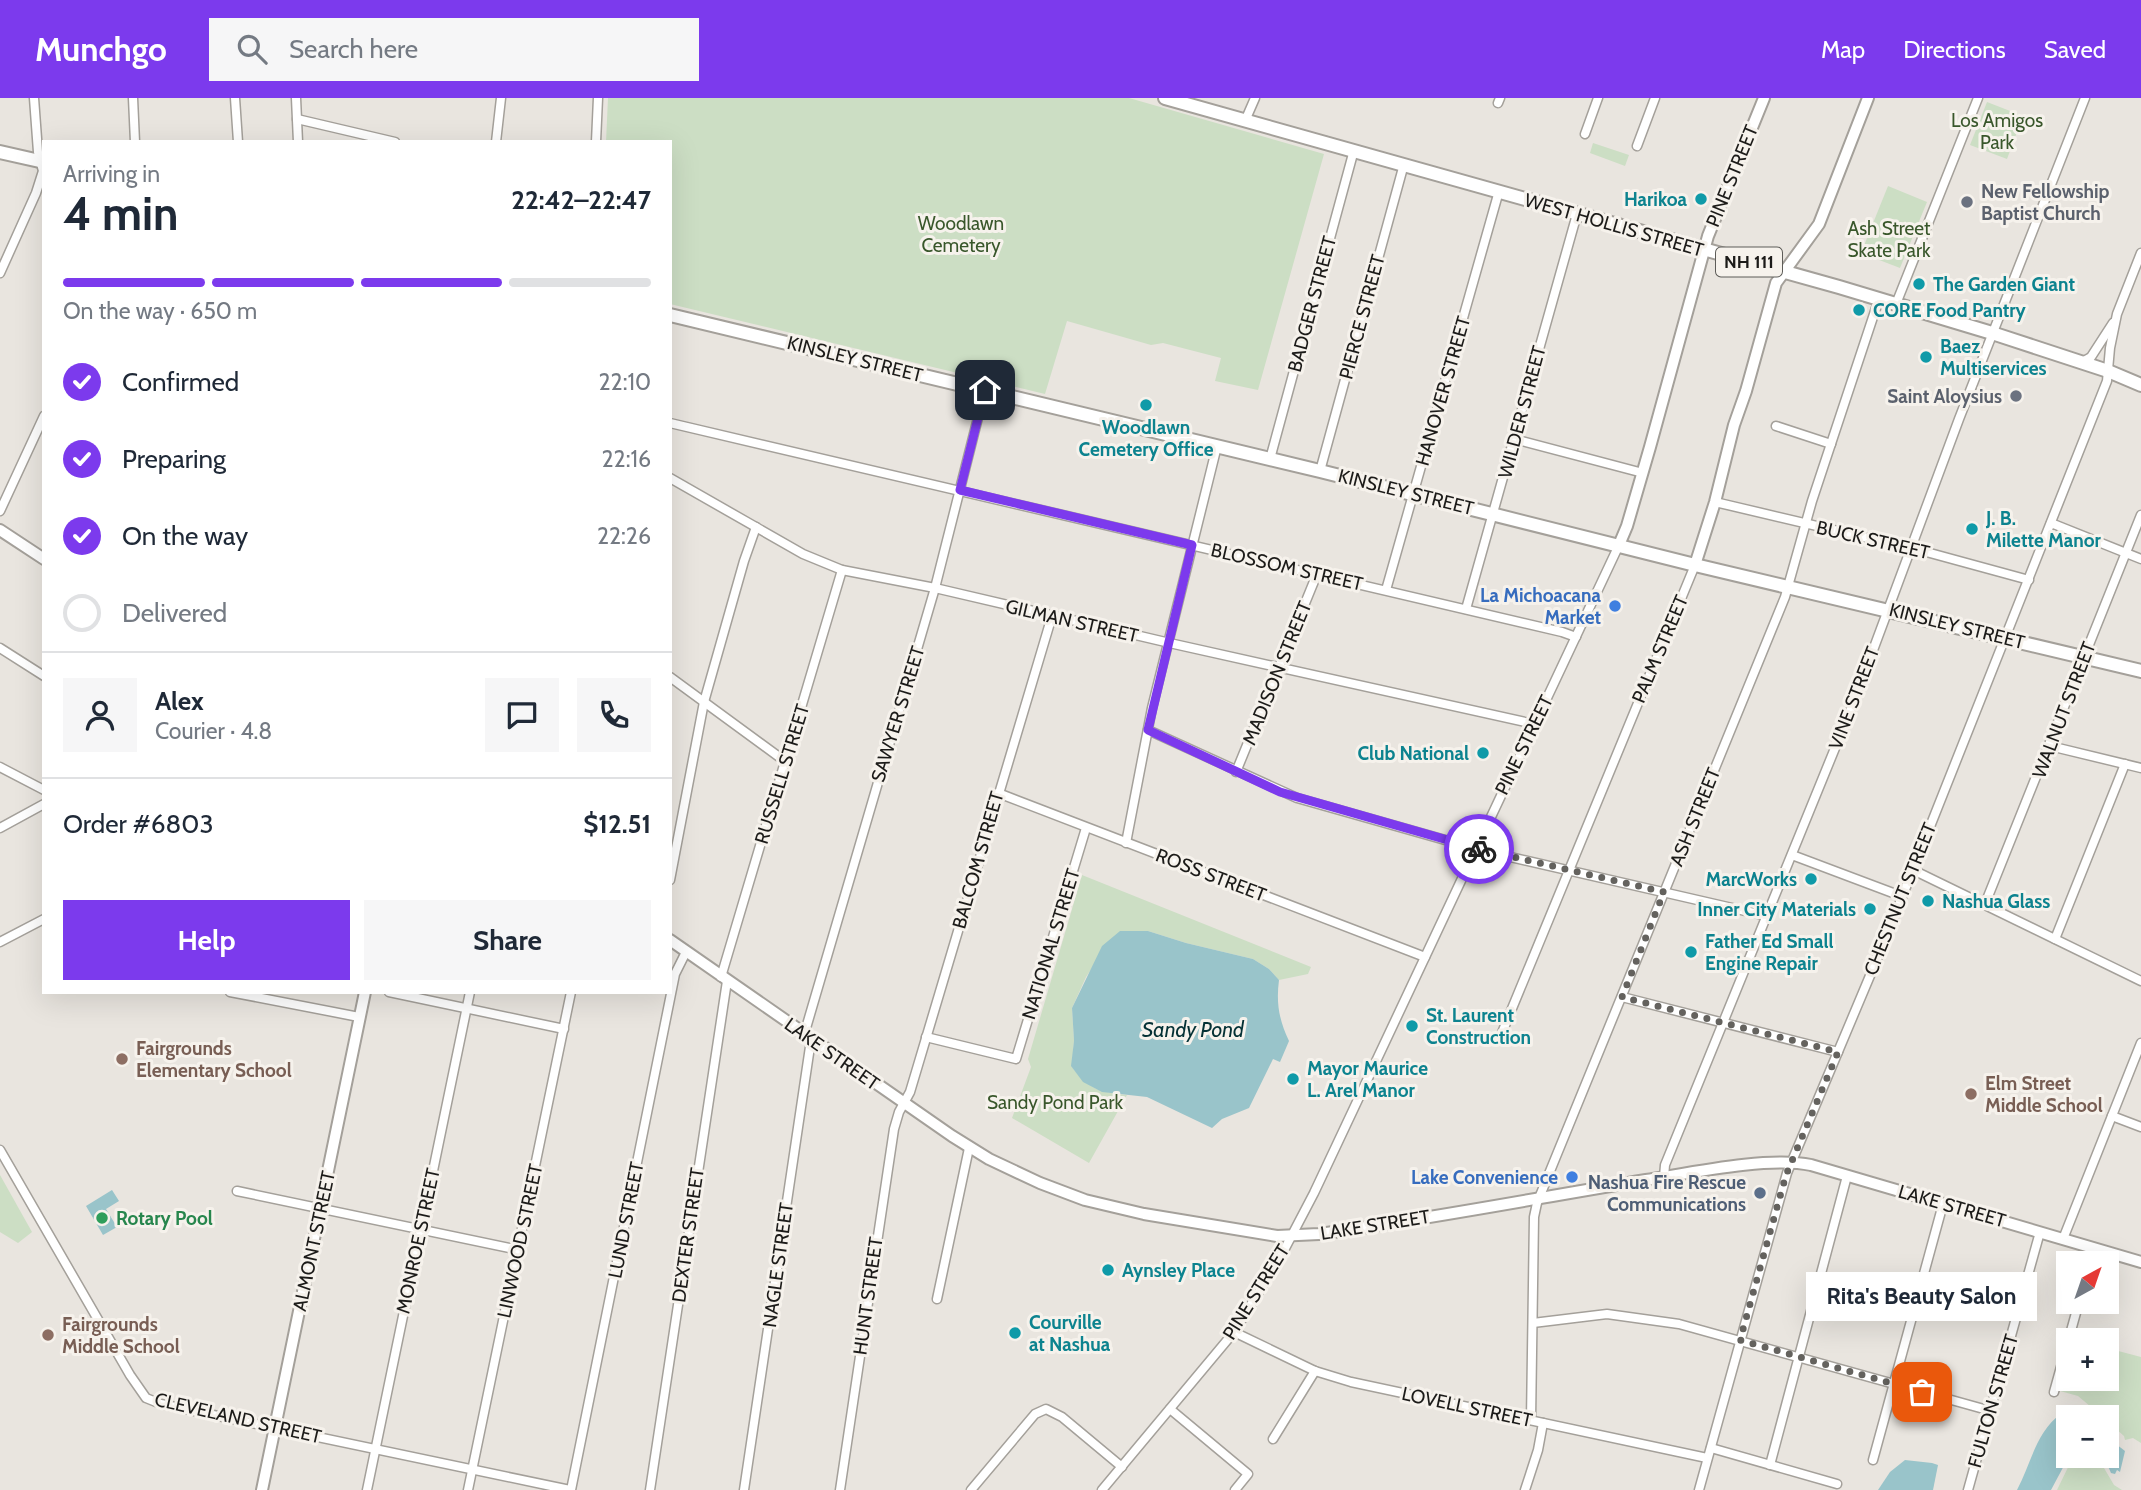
<!DOCTYPE html>
<html lang="en">
<head>
<meta charset="utf-8">
<style>
	body { margin:0; font-family:Cabin,sans-serif; background:#f6f6f7; color:#1f2937; height:100vh; display:flex; flex-direction:column; font-size:26px; white-space:nowrap }
	* { box-sizing:border-box; margin:0 }
	p { font-size:23px; color:#747a83 }
	.icon { flex:none; width:38px; height:38px; fill:none; stroke:currentColor; stroke-width:2; stroke-linecap:round; stroke-linejoin:round }
	.map { position:relative; flex:1; overflow:hidden }
	.drawer { position:absolute; left:42px; top:42px; width:630px; height:854px; display:flex; flex-direction:column; background:#fff; border-radius:0px; box-shadow:0 7px 28px #0002 }
	.drawer>* { flex:none }
	.needle { width:46px; rotate:40deg }
	.tools { position:absolute; left:2056px; top:1153px; display:grid; gap:14px }
	.tools a { display:grid; place-items:center; width:63px; height:63px; border-radius:0px; background:#fff; box-shadow:0 7px 28px #0002; font-size:35px }
	.pin { position:absolute; display:grid; place-items:center; width:60px; height:60px; color:#fff; margin:-30px; border-radius:14px; box-shadow:0 4px 10px #0006 }
	.courier { position:absolute; display:grid; place-items:center; width:70px; height:70px; margin:-35px; border:5px solid #7c3aed; border-radius:50%; background:#fff; color:#222; box-shadow:0 2px 9px #0007 }
	.bubble { position:absolute; height:49px; border-radius:0px; background:#fff; box-shadow:0 7px 28px #0002; font-size:23px; font-weight:700; line-height:49px; text-align:center }
	.head em { font-style:normal; font-weight:700 }
	.head div { display:flex; flex-direction:column-reverse }
	.head { display:flex; align-items:center; justify-content:space-between; height:119px; padding:0 21px }
	h1 { font-size:46px; font-weight:700; line-height:52px }
	.bar { display:grid; grid-template-columns:repeat(4,1fr); gap:10px 7px; align-content:center; height:84px; padding:0 21px }
	.bar i { height:9px; border-radius:5px; background:#e0e1e3 }
	.bar .active { background:#7c3aed }
	.bar p { grid-column:span 4 }
	.line { display:flex; align-items:center; gap:18px; padding:0 21px; border-top:2px solid #e0e1e3 }
	.line div { flex:1 }
	.round { display:grid; place-items:center; flex:none; width:74px; height:74px; border-radius:0px; background:#f6f6f7 }
	ol { padding:0 21px; list-style:none }
	li { display:flex; align-items:center; gap:21px; height:77px }
	li p { margin-inline-start:auto }
	li .icon { padding:7px; border-radius:50%; background:#7c3aed; color:#fff; stroke-width:4 }
	li:last-child { color:#747a83 }
	li i { width:38px; height:38px; border:4px solid #e0e1e3; border-radius:50% }
	.primary-button { display:flex; gap:14px; margin-top:auto; padding:14px 21px }
	.primary-button a { flex:1; height:80px; border-radius:0px; background:#7c3aed; color:#fff; font-size:28px; font-weight:700; line-height:80px; text-align:center }
	.primary-button a+a { background:#f6f6f7; color:#1f2937 }
	header { display:flex; align-items:center; gap:42px; box-sizing:border-box; height:98px; padding:0 35px; background:#7c3aed; color:#fff }
	header strong { font-size:33px }
	nav { display:flex; gap:38px; margin-inline-start:auto; font-size:24px }
	.search { width:490px; height:63px; background:#f6f6f7; display:flex; align-items:center; gap:18px; box-sizing:border-box; padding:0 24px; border-radius:0px; color:#747a83; font-size:26px }
	.map>svg:first-child { display:block }
	.green { fill:#ccdec4 }
	.water { fill:#99c4ca }
	.lines { fill:none; stroke-linecap:round; stroke-linejoin:round }
	.street-casing { stroke:#a4a09a; stroke-width:11 }
	.secondary-casing { stroke:#a4a09a; stroke-width:14 }
	.primary-casing { stroke:#a4a09a; stroke-width:16 }
	.street { stroke:#fff; stroke-width:8 }
	.secondary { stroke:#fff; stroke-width:10 }
	.primary { stroke:#fff; stroke-width:12 }
	.done { stroke:#64625e; stroke-width:7; stroke-dasharray:0 12.6 }
	.route { stroke:#7c3aed; stroke-width:9 }
	.culture-dot { fill:#0f9aa8; stroke:#f6f2ec; stroke-width:2.5 }
	.worship-dot { fill:#6b7280; stroke:#f6f2ec; stroke-width:2.5 }
	.shop-dot { fill:#3f7fe0; stroke:#f6f2ec; stroke-width:2.5 }
	.education-dot { fill:#8d6e63; stroke:#f6f2ec; stroke-width:2.5 }
	.service-dot { fill:#5c6f8a; stroke:#f6f2ec; stroke-width:2.5 }
	.leisure-dot { fill:#2e9e5b; stroke:#f6f2ec; stroke-width:2.5 }
	.labels { text-anchor:middle; dominant-baseline:central; stroke-width:6; stroke-linejoin:round; paint-order:stroke }
	.shield { fill:#f6f2ec; stroke:#5d5c58; stroke-width:2 }
	.shield-label { font-size:18px; font-weight:bold; fill:#1c1b19 }
	.park-label { font-size:19px; fill:#39572b; stroke:#f6f2ec }
	.street-label { font-size:19px; fill:#1c1b19; stroke:#f6f2ec }
	.worship-label { font-size:19px; font-weight:bold; fill:#5b616d; stroke:#f6f2ec; text-anchor:start }
	.culture-label { font-size:19px; font-weight:bold; fill:#0d838f; stroke:#f6f2ec; text-anchor:start }
	.shop-label { font-size:19px; font-weight:bold; fill:#366cbe; stroke:#f6f2ec; text-anchor:end }
	.education-label { font-size:19px; font-weight:bold; fill:#785e54; stroke:#f6f2ec; text-anchor:start }
	.service-label { font-size:19px; font-weight:bold; fill:#4e5e75; stroke:#f6f2ec; text-anchor:end }
	.leisure-label { font-size:19px; font-weight:bold; fill:#27864d; stroke:#f6f2ec; text-anchor:start }
	.water-label { font-size:21px; font-style:italic; fill:#043135; stroke:#f6f2ec }
</style>
</head>
<body>
<header>
<strong>Munchgo</strong>
<div class="search"><svg class="icon" aria-label="search" viewBox="0 0 24 24"><circle cx="10" cy="10" r="6"/><path d="M15 15l6 6"/></svg>Search here</div>
<nav><a>Map</a><a>Directions</a><a>Saved</a></nav>
</header>
<div class="map">
<svg width="2141" height="1392" viewBox="0 0 2141 1392">
	<rect width="100%" height="100%" fill="#e9e5df"/>
	<!-- green -->
	<g class="green">
		<polygon points="608,0 1129,0 1324,56 1258,292 1215,283 1221,260 1163,245 1151,247 1067,223 1045,296 670,206 670,44 606,44"/>
		<polygon points="1987,4 2023,18 2007,61 1970,47"/>
		<polygon points="1593,45 1629,57 1625,68 1590,55"/>
		<polygon points="1888,88 1927,104 1900,170 1861,155"/>
		<path d="M1082 777 1311 869 1308 876 1279 882 1269 871 1253 861 1186 845 1148 833 1094 867 1086 879 1072 910 1074 943 1072 969C1089 991 1099 994 1127 997L1089 1065 1012 1020 1031 969 1028 961Z"/>
		<polygon points="0,1077 32,1134 18,1145 0,1134"/>
		<polygon points="2107,1250 2141,1259 2141,1345 2133,1340 2125,1342 2124,1338 2107,1323 2107,1320 2103,1319 2078,1298 2060,1293 2068,1261 2068,1281 2107,1281"/>
		<polygon points="2073,1359 2078,1359 2091,1367 2104,1370 2114,1387 2122,1392 2057,1392"/>
	</g>
	<!-- water -->
	<g class="water">
		<path d="M1120 833H1148L1186 845 1253 861 1269 871 1279 882C1276 905 1279 922 1289 943L1280 964 1273 961 1249 1010 1222 1021 1212 1030 1147 999 1102 994 1083 984 1071 968 1074 943 1072 910 1102 848Z"/>
		<polygon points="112,1092 119,1103 106,1111 117,1129 103,1137 86,1108"/>
		<path d="M2062 1315 2084 1316 2095 1319 2068 1320V1358H2073L2067 1362 2051 1392H2017C2031 1366 2036 1333 2062 1315Z"/>
		<polygon points="2107,1329 2112,1343 2125,1353 2120,1374 2117,1372 2115,1376 2111,1375 2107,1366 2097,1367 2084,1358 2107,1358"/>
		<polygon points="1905,1362 1932,1365 1938,1367 1933,1392 1878,1392 1890,1374"/>
	</g>
	<g class="lines">
		<!-- street casing -->
		<g class="street-casing">
			<g id="street">
				<polyline points="133,0 135,44"/>
				<polyline points="235,0 238,44"/>
				<polyline points="296,0 298,44"/>
				<polyline points="1498,5 1500,0"/>
				<polyline points="297,21 395,44"/>
				<polyline points="1245,23 1255,0"/>
				<polyline points="1585,36 1598,0"/>
				<polyline points="496,44 501,0"/>
				<polyline points="596,44 598,0"/>
				<polyline points="1637,48 1655,0"/>
				<polyline points="0,175 36,95 43,73 38,54 34,0"/>
				<polyline points="1896,206 1978,0"/>
				<polyline points="2082,264 2091,259 2113,225"/>
				<polyline points="670,325 1562,534 1576,539"/>
				<polyline points="1776,328 1831,346"/>
				<polyline points="1514,341 1643,375"/>
				<polyline points="1270,361 1354,52"/>
				<polyline points="1320,373 1404,66"/>
				<polyline points="670,380 803,456 842,472 935,490 1174,546 1534,626"/>
				<polyline points="1715,404 1919,452 2029,482"/>
				<polyline points="0,413 44,318"/>
				<polyline points="2051,425 2141,461"/>
				<polyline points="1386,492 1499,93"/>
				<polyline points="1466,511 1577,116"/>
				<polyline points="0,550 44,578"/>
				<polyline points="670,579 786,664"/>
				<polyline points="1148,632 1297,700 1484,753 1767,818"/>
				<polyline points="2050,648 2141,670"/>
				<polyline points="0,669 44,692"/>
				<polyline points="1236,674 1317,476"/>
				<polyline points="998,695 1425,859"/>
				<polyline points="0,730 44,706"/>
				<polyline points="1126,745 1152,610 1217,348"/>
				<polyline points="1792,757 1901,798"/>
				<polyline points="1911,771 2141,883"/>
				<polyline points="670,782 704,604 744,463 756,429"/>
				<polyline points="1985,806 2141,417"/>
				<polyline points="2055,841 2125,666"/>
				<polyline points="0,844 44,821"/>
				<polyline points="721,879 842,472"/>
				<polyline points="230,894 359,919"/>
				<polyline points="389,894 564,931"/>
				<polyline points="1622,899 1838,954"/>
				<polyline points="804,937 935,490 985,292"/>
				<polyline points="926,939 1016,961 1086,730"/>
				<polyline points="1499,942 1695,467"/>
				<polyline points="2112,1018 2141,1029"/>
				<polyline points="0,1052 130,1277 146,1300 161,1306 570,1392"/>
				<polyline points="1664,1079 1665,1067 1853,606 1959,321 2085,0"/>
				<polyline points="237,1093 519,1152"/>
				<polyline points="2063,1141 2141,945"/>
				<polyline points="2089,1166 2094,1150"/>
				<polyline points="937,1201 969,1050"/>
				<polyline points="1533,1225 1607,1216 1679,1226 1991,1313"/>
				<polyline points="1234,1234 1315,1273 1351,1284 1707,1360"/>
				<polyline points="2054,1294 2079,1204"/>
				<polyline points="1170,1311 1248,1376 1235,1392"/>
				<polyline points="1531,1322 1534,1119 1537,1105 1785,499 1812,403 1879,201"/>
				<polyline points="1273,1341 1315,1273"/>
				<polyline points="1711,1350 1837,1386"/>
				<polyline points="1873,1362 1943,1106"/>
				<polyline points="1770,1367 1847,1078"/>
				<polyline points="367,1392 470,894"/>
				<polyline points="468,1392 571,894"/>
				<polyline points="571,1392 675,876 686,854"/>
				<polyline points="650,1392 727,883"/>
				<polyline points="744,1392 811,942"/>
				<polyline points="840,1392 894,1031 899,1014 910,994 1052,518"/>
				<polyline points="971,1392 1035,1316 1046,1311 1062,1319 1122,1369"/>
				<polyline points="1102,1392 1234,1234 1281,1158 1314,1095 1619,447"/>
				<polyline points="1525,1392 1538,1352 1543,1325"/>
				<polyline points="1699,1392 1787,1075 1885,842 2107,283 2110,250 2117,216 2141,155"/>
				<polyline points="1968,1392 2040,1134"/>
			</g>
		</g>
		<!-- secondary casing -->
		<g class="secondary-casing">
			<g id="secondary">
				<polyline points="0,432 44,461"/>
				<polyline points="1619,447 1627,428 1650,349 1708,138 1764,0"/>
				<polyline points="1695,467 1715,404 1734,327 1746,293 1776,185 1819,126 1868,0"/>
				<path d="M670 842 952 1038 989 1061 1040 1085 1085 1102 1144 1116 1277 1138 1319 1136C1428 1121 1537 1100 1646 1082 1690 1075 1769 1058 1811 1067L2141 1164"/>
				<polyline points="262,1392 365,894"/>
			</g>
		</g>
		<!-- primary casing -->
		<g class="primary-casing">
			<g id="primary">
				<polyline points="1165,0 1839,189 1992,235 2108,273 2141,287"/>
				<polyline points="0,54 44,64"/>
				<polyline points="670,217 1320,373 1695,467 2141,573"/>
			</g>
		</g>
		<!-- street -->
		<use href="#street" class="street"/>
		<!-- secondary -->
		<use href="#secondary" class="secondary"/>
		<!-- primary -->
		<use href="#primary" class="primary"/>
	</g>
	<g class="lines">
		<!-- done -->
		<polyline class="done" points="1479,751 1664,794 1622,899 1838,954 1786,1077 1740,1242 1922,1294"/>
		<!-- route -->
		<polyline class="route" points="985,292 960,392 1192,447 1148,632 1280,694 1479,751"/>
	</g>
	<!-- markers -->
	<g class="culture-dot">
		<circle cx="1701" cy="101" r="7"/>
		<circle cx="1919" cy="186" r="7"/>
		<circle cx="1859" cy="212" r="7"/>
		<circle cx="1926" cy="259" r="7"/>
		<circle cx="1146" cy="307" r="7"/>
		<circle cx="1972" cy="431" r="7"/>
		<circle cx="1483" cy="655" r="7"/>
		<circle cx="1811" cy="781" r="7"/>
		<circle cx="1928" cy="803" r="7"/>
		<circle cx="1870" cy="811" r="7"/>
		<circle cx="1691" cy="854" r="7"/>
		<circle cx="1412" cy="928" r="7"/>
		<circle cx="1293" cy="981" r="7"/>
		<circle cx="1108" cy="1172" r="7"/>
		<circle cx="1015" cy="1235" r="7"/>
	</g>
	<g class="worship-dot">
		<circle cx="1967" cy="104" r="7"/>
		<circle cx="2016" cy="298" r="7"/>
	</g>
	<g class="shop-dot">
		<circle cx="1615" cy="508" r="7"/>
		<circle cx="1572" cy="1079" r="7"/>
	</g>
	<g class="education-dot">
		<circle cx="122" cy="961" r="7"/>
		<circle cx="1971" cy="996" r="7"/>
		<circle cx="48" cy="1237" r="7"/>
	</g>
	<circle class="service-dot" cx="1760" cy="1095" r="7"/>
	<circle class="leisure-dot" cx="102" cy="1120" r="7"/>
	<g class="labels">
		<!-- shield labels -->
		<rect class="shield" x="1716" y="149.5" width="66" height="29" rx="5"/>
		<g class="shield-label">
			<text x="1749" y="164">NH 111</text>
		</g>
		<!-- park labels -->
		<g class="park-label">
			<text x="1997" y="22">Los Amigos<tspan x="1997" dy="22">Park</tspan></text>
			<text x="961" y="125">Woodlawn<tspan x="961" dy="22">Cemetery</tspan></text>
			<text x="1889" y="130">Ash Street<tspan x="1889" dy="22">Skate Park</tspan></text>
			<text x="1055" y="1004">Sandy Pond Park</text>
		</g>
		<!-- street labels -->
		<g class="street-label">
			<text transform="translate(1732 78) rotate(-68)">PINE STREET</text>
			<text transform="translate(1614 127) rotate(16)">WEST HOLLIS STREET</text>
			<text transform="translate(1312 206) rotate(-75)">BADGER STREET</text>
			<text transform="translate(1362 219) rotate(-75)">PIERCE STREET</text>
			<text transform="translate(855 261) rotate(14)">KINSLEY STREET</text>
			<text transform="translate(1443 293) rotate(-74)">HANOVER STREET</text>
			<text transform="translate(1522 314) rotate(-75)">WILDER STREET</text>
			<text transform="translate(1406 394) rotate(14)">KINSLEY STREET</text>
			<text transform="translate(1873 442) rotate(13)">BUCK STREET</text>
			<text transform="translate(1287 469) rotate(13)">BLOSSOM STREET</text>
			<text transform="translate(1072 523) rotate(13)">GILMAN STREET</text>
			<text transform="translate(1957 528) rotate(14)">KINSLEY STREET</text>
			<text transform="translate(1660 551) rotate(-67)">PALM STREET</text>
			<text transform="translate(1277 575) rotate(-68)">MADISON STREET</text>
			<text transform="translate(1854 600) rotate(-69)">VINE STREET</text>
			<text transform="translate(2064 612) rotate(-69)">WALNUT STREET</text>
			<text transform="translate(898 616) rotate(-73)">SAWYER STREET</text>
			<text transform="translate(1524 647) rotate(-64)">PINE STREET</text>
			<text transform="translate(782 676) rotate(-73)">RUSSELL STREET</text>
			<text transform="translate(1695 719) rotate(-68)">ASH STREET</text>
			<text transform="translate(978 762) rotate(-74)">BALCOM STREET</text>
			<text transform="translate(1211 777) rotate(21)">ROSS STREET</text>
			<text transform="translate(1900 801) rotate(-68)">CHESTNUT STREET</text>
			<text transform="translate(1051 846) rotate(-73)">NATIONAL STREET</text>
			<text transform="translate(832 956) rotate(35)">LAKE STREET</text>
			<text transform="translate(1952 1108) rotate(16)">LAKE STREET</text>
			<text transform="translate(626 1122) rotate(-79)">LUND STREET</text>
			<text transform="translate(1375 1127) rotate(-9)">LAKE STREET</text>
			<text transform="translate(688 1137) rotate(-82)">DEXTER STREET</text>
			<text transform="translate(314 1143) rotate(-78)">ALMONT STREET</text>
			<text transform="translate(418 1143) rotate(-78)">MONROE STREET</text>
			<text transform="translate(520 1143) rotate(-78)">LINWOOD STREET</text>
			<text transform="translate(778 1167) rotate(-82)">NAGLE STREET</text>
			<text transform="translate(1256 1194) rotate(-58)">PINE STREET</text>
			<text transform="translate(868 1198) rotate(-82)">HUNT STREET</text>
			<text transform="translate(1993 1303) rotate(-74)">FULTON STREET</text>
			<text transform="translate(1467 1309) rotate(12)">LOVELL STREET</text>
			<text transform="translate(238 1320) rotate(13)">CLEVELAND STREET</text>
		</g>
		<!-- worship labels -->
		<g class="worship-label">
			<text x="1981" y="93">New Fellowship<tspan x="1981" dy="22">Baptist Church</tspan></text>
			<text x="2002" y="298" text-anchor="end">Saint Aloysius</text>
		</g>
		<!-- culture labels -->
		<g class="culture-label">
			<text x="1687" y="101" text-anchor="end">Harikoa</text>
			<text x="1933" y="186">The Garden Giant</text>
			<text x="1873" y="212">CORE Food Pantry</text>
			<text x="1940" y="248">Baez<tspan x="1940" dy="22">Multiservices</tspan></text>
			<text x="1146" y="329" text-anchor="middle">Woodlawn<tspan x="1146" dy="22">Cemetery Office</tspan></text>
			<text x="1986" y="420">J. B.<tspan x="1986" dy="22">Milette Manor</tspan></text>
			<text x="1469" y="655" text-anchor="end">Club National</text>
			<text x="1797" y="781" text-anchor="end">MarcWorks</text>
			<text x="1942" y="803">Nashua Glass</text>
			<text x="1856" y="811" text-anchor="end">Inner City Materials</text>
			<text x="1705" y="843">Father Ed Small<tspan x="1705" dy="22">Engine Repair</tspan></text>
			<text x="1426" y="917">St. Laurent<tspan x="1426" dy="22">Construction</tspan></text>
			<text x="1307" y="970">Mayor Maurice<tspan x="1307" dy="22">L. Arel Manor</tspan></text>
			<text x="1122" y="1172">Aynsley Place</text>
			<text x="1029" y="1224">Courville<tspan x="1029" dy="22">at Nashua</tspan></text>
		</g>
		<!-- shop labels -->
		<g class="shop-label">
			<text x="1601" y="497">La Michoacana<tspan x="1601" dy="22">Market</tspan></text>
			<text x="1558" y="1079">Lake Convenience</text>
		</g>
		<!-- education labels -->
		<g class="education-label">
			<text x="136" y="950">Fairgrounds<tspan x="136" dy="22">Elementary School</tspan></text>
			<text x="1985" y="985">Elm Street<tspan x="1985" dy="22">Middle School</tspan></text>
			<text x="62" y="1226">Fairgrounds<tspan x="62" dy="22">Middle School</tspan></text>
		</g>
		<!-- service labels -->
		<g class="service-label">
			<text x="1746" y="1084">Nashua Fire Rescue<tspan x="1746" dy="22">Communications</tspan></text>
		</g>
		<!-- leisure labels -->
		<g class="leisure-label">
			<text x="116" y="1120">Rotary Pool</text>
		</g>
		<!-- water labels -->
		<g class="water-label">
			<text x="1193" y="931">Sandy Pond</text>
		</g>
	</g>
</svg>
<div class="tools">
<a><svg class="needle" viewBox="-14 -14 28 28"><path d="M0-13l5 13h-10z" fill="#e53935"/><path d="M0 13l5-13h-10z" fill="#747a83"/></svg></a>
<a>+</a>
<a>−</a>
</div>
<div class="pin" style="left:1922px;top:1294px;background:#ea580c"><svg class="icon" aria-label="bag" viewBox="0 0 24 24"><path d="M5 8h14l-1 12H6zM9 8a3 3 0 0 1 6 0"/></svg></div>
<div class="pin" style="left:985px;top:292px;background:#1f2937"><svg class="icon" aria-label="home" viewBox="0 0 24 24"><path d="M3 11l9-7 9 7M6 9v11h12V9"/></svg></div>
<div class="courier" style="left:1479px;top:751px"><svg class="icon" aria-label="bike" viewBox="0 0 24 24"><circle cx="6" cy="16" r="4"/><circle cx="18" cy="16" r="4"/><path d="M6 16l4-8h5l3 8M10 8l3 8H6M13 5h3"/></svg></div>
<div class="bubble" style="left:1806px;top:1174px;width:231px">Rita's Beauty Salon</div>
<section class="drawer">
<div class="head"><div><h1>4 min</h1><p>Arriving in</p></div><em>22:42–22:47</em></div>
<div class="bar"><i class="active"></i><i class="active"></i><i class="active"></i><i></i><p>On the way · 650 m</p></div>
<ol>
<li><svg class="icon" aria-label="check" viewBox="0 0 24 24"><path d="M5 12l5 5 9-10"/></svg>Confirmed<p>22:10</p></li>
<li><svg class="icon" aria-label="check" viewBox="0 0 24 24"><path d="M5 12l5 5 9-10"/></svg>Preparing<p>22:16</p></li>
<li><svg class="icon" aria-label="check" viewBox="0 0 24 24"><path d="M5 12l5 5 9-10"/></svg>On the way<p>22:26</p></li>
<li><i></i>Delivered</li>
</ol>
<div class="line" style="height:126px"><a class="round"><svg class="icon" aria-label="person" viewBox="0 0 24 24"><circle cx="12" cy="8" r="4"/><path d="M4 21q1-7 8-7t8 7"/></svg></a><div><b>Alex</b><p>Courier · 4.8</p></div><a class="round"><svg class="icon" aria-label="chat" viewBox="0 0 24 24"><path d="M4 5h16v11H9l-5 4z"/></svg></a><a class="round"><svg class="icon" aria-label="phone" viewBox="0 0 24 24"><path d="M5 4h4l2 5-3 2q2 4 5 5l2-3 5 2v4C11 20 4 13 5 4z"/></svg></a></div>
<div class="line" style="height:91px"><div>Order #6803</div><b>$12.51</b></div>
<div class="primary-button"><a>Help</a><a>Share</a></div>
</section>
</div>
</body>
</html>
